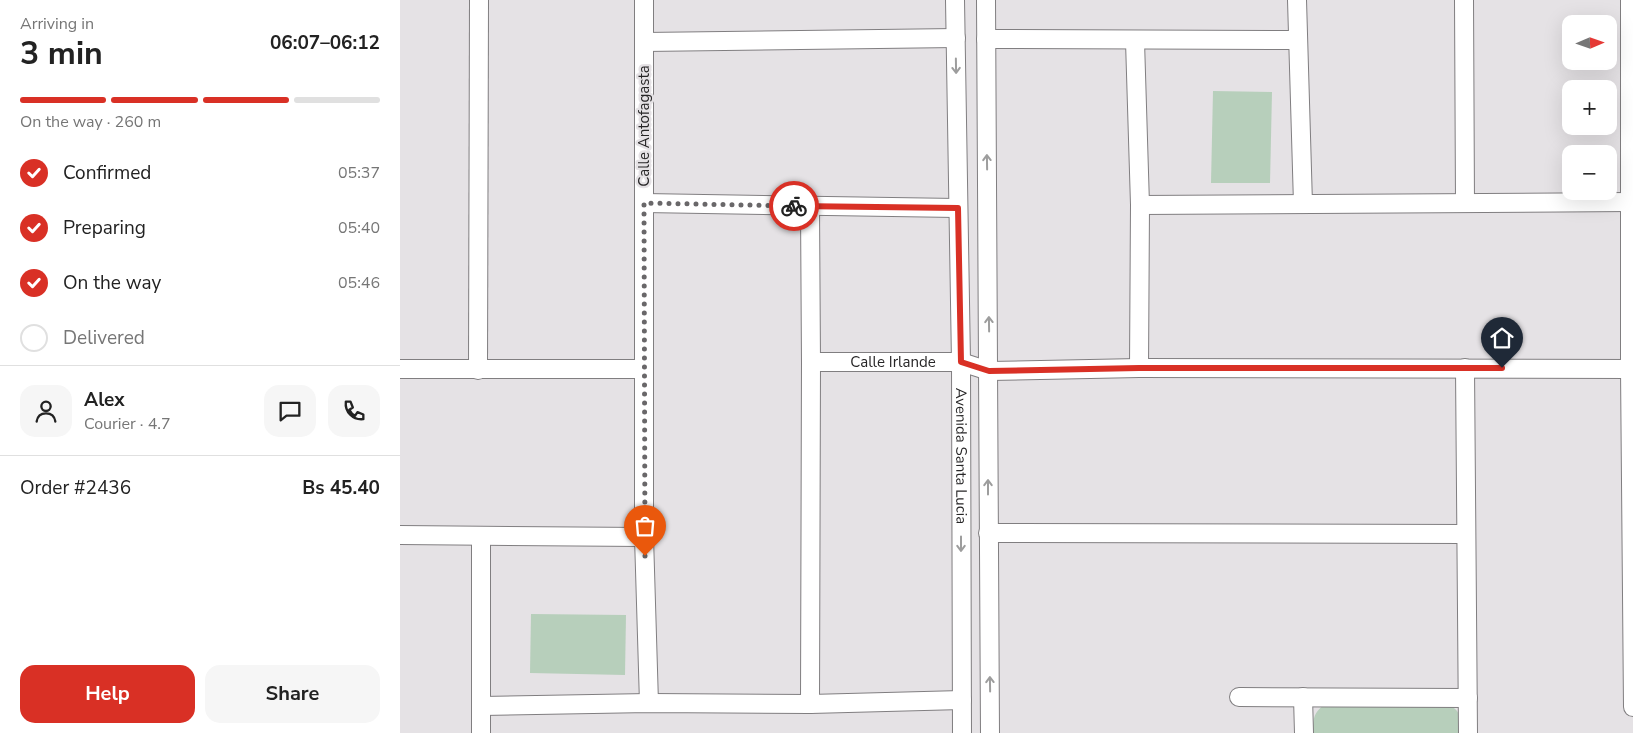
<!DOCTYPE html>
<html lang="en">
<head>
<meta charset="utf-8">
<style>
	body { margin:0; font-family:"Nunito Sans",sans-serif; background:#f6f6f6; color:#222; height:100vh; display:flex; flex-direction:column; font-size:19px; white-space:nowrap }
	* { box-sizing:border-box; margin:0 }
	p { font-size:16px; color:#767676 }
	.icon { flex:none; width:28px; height:28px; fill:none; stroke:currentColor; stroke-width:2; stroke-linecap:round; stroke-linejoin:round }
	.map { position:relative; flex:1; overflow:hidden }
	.sheet { display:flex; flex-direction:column; background:#fff; width:400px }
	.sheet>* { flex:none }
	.needle { width:32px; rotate:88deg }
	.buttons { position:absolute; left:1162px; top:15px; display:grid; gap:10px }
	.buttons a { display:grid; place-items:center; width:55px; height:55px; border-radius:10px; background:#fff; box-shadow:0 5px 20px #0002; font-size:25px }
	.pin { position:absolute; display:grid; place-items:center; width:42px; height:42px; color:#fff; margin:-51px -21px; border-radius:50% 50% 50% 0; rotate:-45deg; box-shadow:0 0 5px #0007 }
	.pin .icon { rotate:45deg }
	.courier { position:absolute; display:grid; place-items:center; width:50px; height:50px; margin:-25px; border:4px solid #d93025; border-radius:50%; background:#fff; color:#222; box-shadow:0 1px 6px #0007 }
	.headline em { font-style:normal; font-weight:700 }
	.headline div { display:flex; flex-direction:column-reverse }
	.headline { display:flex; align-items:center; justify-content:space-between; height:85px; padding:0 20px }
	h1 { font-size:32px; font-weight:700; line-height:38px }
	.bar { display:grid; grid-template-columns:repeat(4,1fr); gap:8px 5px; align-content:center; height:60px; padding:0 20px }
	.bar i { height:6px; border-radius:4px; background:#e0e0e0 }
	.bar .active { background:#d93025 }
	.bar p { grid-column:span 4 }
	.line { display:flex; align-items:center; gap:12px; padding:0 20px; border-top:1px solid #e0e0e0 }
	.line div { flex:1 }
	.round { display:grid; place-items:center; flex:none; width:52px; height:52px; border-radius:15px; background:#f6f6f6 }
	ol { padding:0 20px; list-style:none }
	li { display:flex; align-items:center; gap:15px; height:55px }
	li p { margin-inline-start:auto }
	li .icon { padding:5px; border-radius:50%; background:#d93025; color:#fff; stroke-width:4 }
	li:last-child { color:#767676 }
	li i { width:28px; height:28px; border:2px solid #e0e0e0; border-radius:50% }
	.button { display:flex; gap:10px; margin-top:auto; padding:10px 20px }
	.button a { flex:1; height:58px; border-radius:15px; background:#d93025; color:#fff; font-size:20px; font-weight:700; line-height:58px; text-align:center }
	.button a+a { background:#f6f6f6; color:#222 }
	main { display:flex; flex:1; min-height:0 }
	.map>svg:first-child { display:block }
	.green { fill:#b7cfbb }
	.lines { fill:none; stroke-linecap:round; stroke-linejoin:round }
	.street-casing { stroke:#807e80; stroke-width:20 }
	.street { stroke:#fff; stroke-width:18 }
	.oneway { stroke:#9d9d9d }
	.done { stroke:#696769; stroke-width:5; stroke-dasharray:0 9 }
	.route { stroke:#d93025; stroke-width:6 }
	.labels { text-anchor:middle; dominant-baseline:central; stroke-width:5; stroke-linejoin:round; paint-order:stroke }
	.street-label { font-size:15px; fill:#262526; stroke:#e5e2e5 }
</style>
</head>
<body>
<main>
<section class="sheet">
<div class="headline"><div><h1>3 min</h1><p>Arriving in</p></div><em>06:07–06:12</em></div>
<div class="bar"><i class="active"></i><i class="active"></i><i class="active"></i><i></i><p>On the way · 260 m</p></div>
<ol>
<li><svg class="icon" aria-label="check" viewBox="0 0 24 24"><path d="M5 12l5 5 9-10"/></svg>Confirmed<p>05:37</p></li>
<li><svg class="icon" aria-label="check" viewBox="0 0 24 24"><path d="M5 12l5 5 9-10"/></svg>Preparing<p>05:40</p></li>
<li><svg class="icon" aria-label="check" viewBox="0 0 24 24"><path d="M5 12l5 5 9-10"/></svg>On the way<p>05:46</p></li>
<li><i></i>Delivered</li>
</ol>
<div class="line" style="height:90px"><a class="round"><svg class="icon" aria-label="person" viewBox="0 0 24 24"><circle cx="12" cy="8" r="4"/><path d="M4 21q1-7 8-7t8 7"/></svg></a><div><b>Alex</b><p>Courier · 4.7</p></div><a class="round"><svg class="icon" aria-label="chat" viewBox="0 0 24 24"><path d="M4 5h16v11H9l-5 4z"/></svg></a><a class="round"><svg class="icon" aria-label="phone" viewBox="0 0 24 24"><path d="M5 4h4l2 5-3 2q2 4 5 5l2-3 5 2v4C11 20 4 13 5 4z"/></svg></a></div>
<div class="line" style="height:65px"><div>Order #2436</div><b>Bs 45.40</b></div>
<div class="button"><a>Help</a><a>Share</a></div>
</section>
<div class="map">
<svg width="1233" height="733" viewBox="0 0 1233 733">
	<rect width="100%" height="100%" fill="#e5e2e5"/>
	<!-- green -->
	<g class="green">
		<polygon points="813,91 872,92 870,183 811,183"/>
		<polygon points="131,614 226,615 225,675 130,673"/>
		<path d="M924 705 1051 706C1062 712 1060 721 1060 733H913C913 720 913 713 924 705Z"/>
	</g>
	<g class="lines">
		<!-- street casing -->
		<g class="street-casing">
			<g id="street">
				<polyline points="244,0 244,537 249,703"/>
				<path id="s1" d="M555 0 561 362 562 733"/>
				<polyline points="586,0 590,733"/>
				<polyline points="897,0 903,204"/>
				<polyline points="1064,0 1065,203"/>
				<polyline points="1230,0 1230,369 1233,707"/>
				<polyline points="586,39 898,40"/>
				<polyline points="735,41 740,205 739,368"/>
				<polyline points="244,42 556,38"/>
				<polyline points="244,203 557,208"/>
				<polyline points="740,205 1231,202"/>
				<polyline points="410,207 411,362 410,704"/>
				<path id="s2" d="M411 362H561L589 371 739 368 1233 369"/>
				<polyline points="1065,368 1068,733"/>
				<polyline points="0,369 244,369"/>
				<polyline points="78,370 79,0"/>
				<polyline points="588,533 1066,534"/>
				<polyline points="0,535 244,537"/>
				<polyline points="81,536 81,733"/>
				<polyline points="839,697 1068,698"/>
				<polyline points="903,697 904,733"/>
				<polyline points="82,706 249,703 410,704 562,700"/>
			</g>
		</g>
		<!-- street -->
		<use href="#street" class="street"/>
	</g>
	<!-- one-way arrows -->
	<defs><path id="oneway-shaft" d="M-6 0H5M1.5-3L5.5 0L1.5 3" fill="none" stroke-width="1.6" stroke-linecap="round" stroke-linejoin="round" transform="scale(1.25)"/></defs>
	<g class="oneway">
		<use href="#oneway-shaft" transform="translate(556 66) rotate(89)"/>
		<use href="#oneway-shaft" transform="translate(587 162) rotate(-91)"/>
		<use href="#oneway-shaft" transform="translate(589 324) rotate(-91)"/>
		<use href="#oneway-shaft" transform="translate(588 487) rotate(-90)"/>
		<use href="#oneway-shaft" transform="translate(561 544) rotate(90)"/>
		<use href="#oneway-shaft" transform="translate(590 684) rotate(-91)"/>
	</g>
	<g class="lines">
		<!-- done -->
		<polyline class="done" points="245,556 244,203 394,206"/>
		<!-- route -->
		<polyline class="route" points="394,206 558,208 561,362 589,371 739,368 1102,368"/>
	</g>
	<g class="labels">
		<!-- street labels -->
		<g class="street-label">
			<text transform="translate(244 126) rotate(-90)">Calle Antofagasta</text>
			<text stroke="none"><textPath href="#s2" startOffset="82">Calle Irlande</textPath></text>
			<text stroke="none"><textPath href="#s1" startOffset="456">Avenida Santa Lucia</textPath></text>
		</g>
	</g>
</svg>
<div class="buttons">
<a><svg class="needle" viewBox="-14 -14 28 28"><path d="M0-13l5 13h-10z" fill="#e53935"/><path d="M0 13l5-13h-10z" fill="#767676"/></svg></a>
<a>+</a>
<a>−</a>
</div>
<div class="pin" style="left:245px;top:556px;background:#ea580c"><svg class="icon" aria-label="bag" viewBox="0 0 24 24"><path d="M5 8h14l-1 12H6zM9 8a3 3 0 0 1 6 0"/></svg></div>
<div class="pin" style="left:1102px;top:368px;background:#1f2937"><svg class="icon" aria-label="home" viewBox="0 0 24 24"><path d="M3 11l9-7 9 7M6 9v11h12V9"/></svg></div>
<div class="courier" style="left:394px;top:206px"><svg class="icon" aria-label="bike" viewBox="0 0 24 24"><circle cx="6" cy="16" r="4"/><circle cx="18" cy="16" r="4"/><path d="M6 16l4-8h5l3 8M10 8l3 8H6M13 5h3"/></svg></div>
</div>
</main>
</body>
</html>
